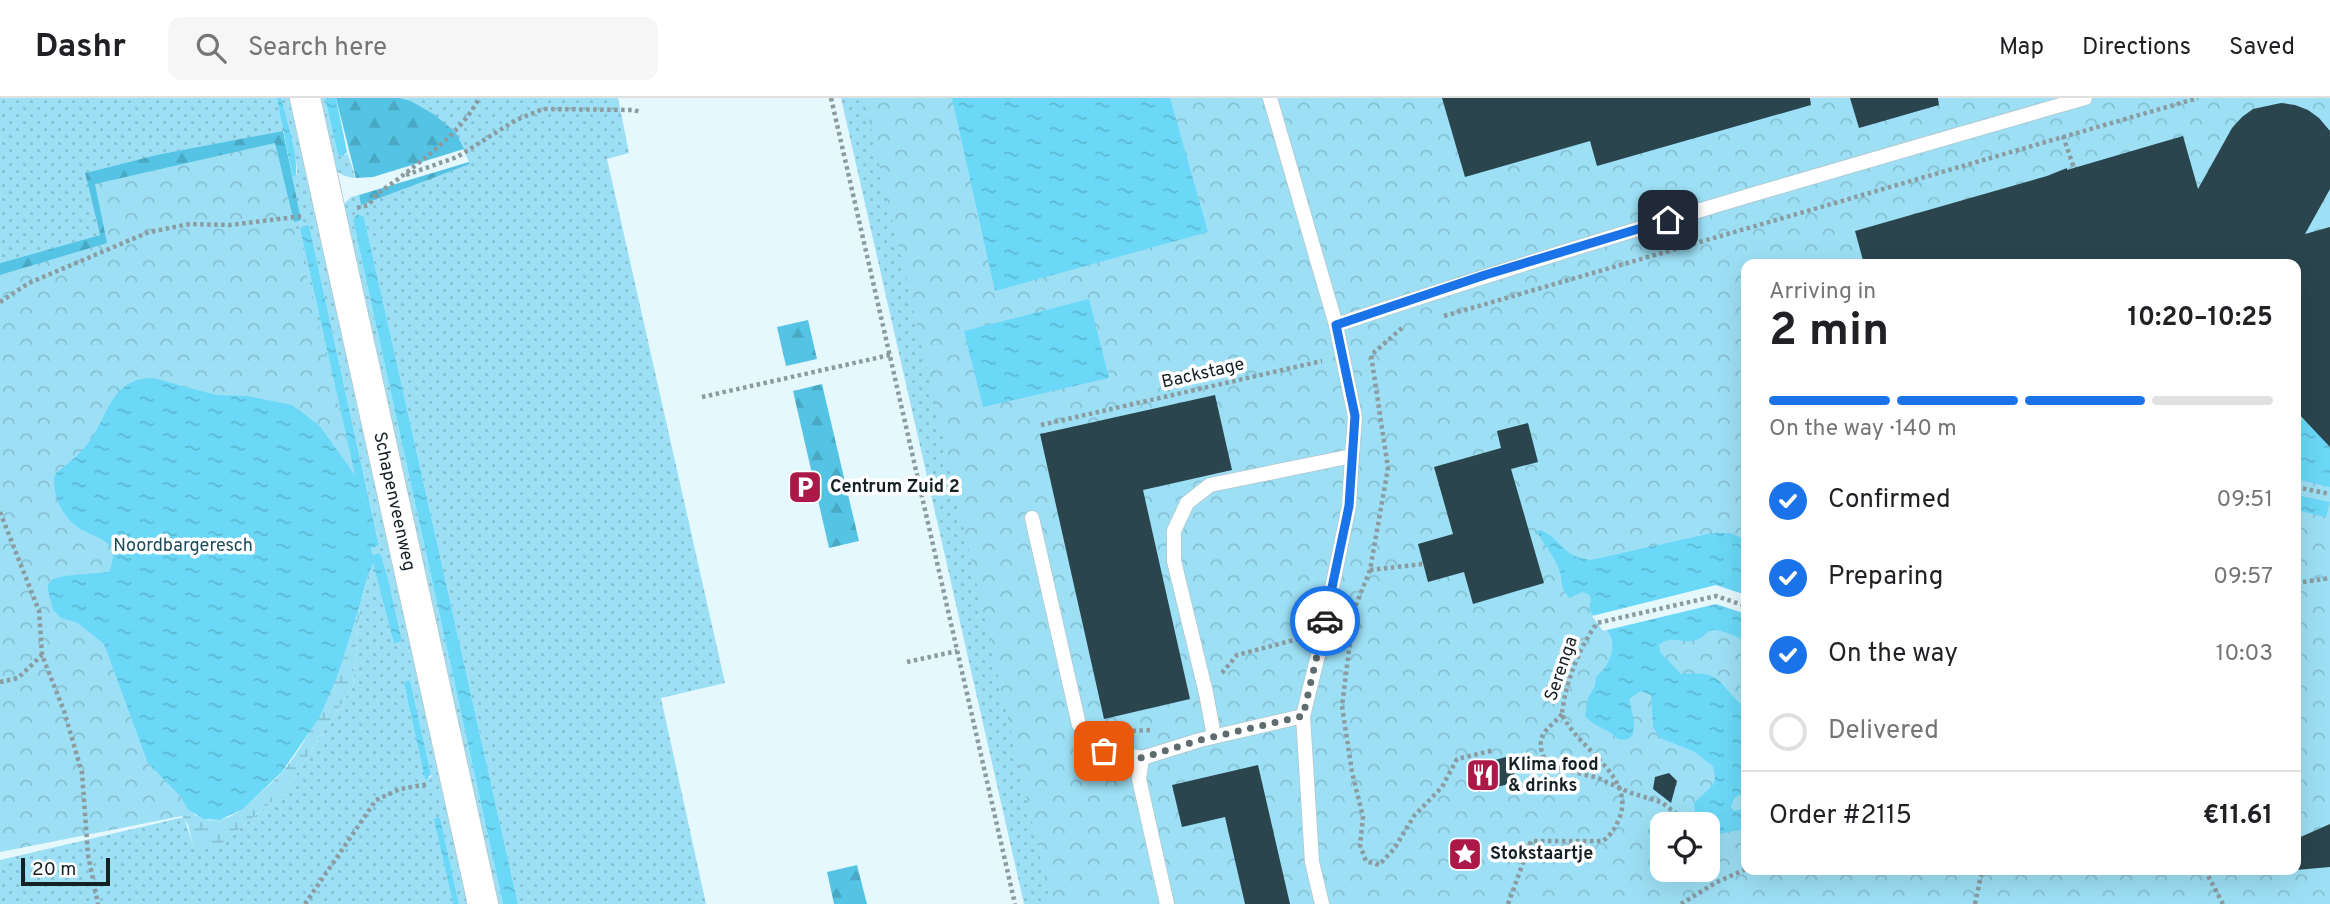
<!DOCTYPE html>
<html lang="en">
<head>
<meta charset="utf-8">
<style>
	body { margin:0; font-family:Overpass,sans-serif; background:#f6f6f6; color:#202124; height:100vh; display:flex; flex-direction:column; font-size:26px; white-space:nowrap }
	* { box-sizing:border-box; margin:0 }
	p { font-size:23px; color:#757577 }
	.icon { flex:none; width:38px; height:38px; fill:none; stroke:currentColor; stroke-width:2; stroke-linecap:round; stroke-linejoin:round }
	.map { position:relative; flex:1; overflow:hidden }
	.details { position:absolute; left:1741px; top:161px; width:560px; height:616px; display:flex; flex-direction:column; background:#fff; border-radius:14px; box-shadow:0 7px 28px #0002 }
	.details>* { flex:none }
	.buttons { position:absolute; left:1650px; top:714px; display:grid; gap:14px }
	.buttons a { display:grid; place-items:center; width:70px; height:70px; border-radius:14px; background:#fff; box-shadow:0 7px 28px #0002; font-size:35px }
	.scale { position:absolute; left:21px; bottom:18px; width:89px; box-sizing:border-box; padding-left:7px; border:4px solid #152124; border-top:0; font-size:19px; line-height:24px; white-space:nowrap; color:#152124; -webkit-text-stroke:5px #fff; paint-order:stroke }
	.pin { position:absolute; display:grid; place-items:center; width:60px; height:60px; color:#fff; margin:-30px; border-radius:14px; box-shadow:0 4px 10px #0006 }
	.courier { position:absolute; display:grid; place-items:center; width:70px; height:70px; margin:-35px; border:5px solid #1a73e8; border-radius:50%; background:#fff; color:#222; box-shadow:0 2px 9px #0007 }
	.overview em { font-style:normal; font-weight:700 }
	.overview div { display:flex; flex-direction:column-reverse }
	.overview { display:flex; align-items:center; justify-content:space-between; height:119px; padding:0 28px }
	h1 { font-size:46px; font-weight:700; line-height:52px }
	.bar { display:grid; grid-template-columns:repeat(4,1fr); gap:10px 7px; align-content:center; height:84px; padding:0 28px }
	.bar i { height:9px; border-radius:5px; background:#e0e0e0 }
	.bar .active { background:#1a73e8 }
	.bar p { grid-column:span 4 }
	.line { display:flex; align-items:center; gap:18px; padding:0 28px; border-top:2px solid #e0e0e0 }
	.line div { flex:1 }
	ol { padding:0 28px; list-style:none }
	li { display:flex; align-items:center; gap:21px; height:77px }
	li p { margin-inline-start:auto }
	li .icon { padding:7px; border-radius:50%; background:#1a73e8; color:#fff; stroke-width:4 }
	li:last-child { color:#757577 }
	li i { width:38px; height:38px; border:4px solid #e0e0e0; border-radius:50% }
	header { display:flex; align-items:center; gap:42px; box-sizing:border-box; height:98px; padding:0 35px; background:#fff; border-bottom:2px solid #e0e0e0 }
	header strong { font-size:33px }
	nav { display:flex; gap:38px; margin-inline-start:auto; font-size:24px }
	.search { width:490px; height:63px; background:#f6f6f6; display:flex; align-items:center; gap:18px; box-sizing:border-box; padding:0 24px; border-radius:14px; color:#757577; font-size:26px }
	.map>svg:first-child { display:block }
	.grass { fill:url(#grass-dots); fill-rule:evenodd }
	.forest { fill:url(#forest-firs) }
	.wetland { fill:url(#wetland-marsh) }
	.park { fill:url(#park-crowns); fill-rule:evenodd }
	.water { fill:url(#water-ripples) }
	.pier { fill:#e5f8fe }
	.building { fill:#2a454d }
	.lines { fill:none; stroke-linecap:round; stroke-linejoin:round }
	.service-casing { stroke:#aecdd7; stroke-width:16 }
	.minor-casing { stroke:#aecdd7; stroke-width:32 }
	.path { stroke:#8b9b9f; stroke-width:4.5; stroke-dasharray:3.5 3.5; stroke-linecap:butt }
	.service { stroke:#fff; stroke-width:14 }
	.minor { stroke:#fff; stroke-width:30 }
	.done { stroke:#5e6c70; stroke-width:7; stroke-dasharray:0 12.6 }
	.route { stroke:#1a73e8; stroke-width:9 }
	.labels { text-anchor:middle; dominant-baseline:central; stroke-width:7; stroke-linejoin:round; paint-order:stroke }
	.street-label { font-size:18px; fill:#152124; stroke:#fff }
	.poi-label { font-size:18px; font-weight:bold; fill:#152124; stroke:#fff; text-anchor:start }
	.park-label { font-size:18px; fill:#1c4c59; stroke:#fff }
</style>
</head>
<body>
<header>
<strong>Dashr</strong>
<div class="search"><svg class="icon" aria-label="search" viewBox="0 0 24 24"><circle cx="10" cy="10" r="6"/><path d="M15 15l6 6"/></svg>Search here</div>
<nav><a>Map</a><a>Directions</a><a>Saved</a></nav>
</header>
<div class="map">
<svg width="2330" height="806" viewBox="0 0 2330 806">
	<defs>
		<pattern id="grass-dots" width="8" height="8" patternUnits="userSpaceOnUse" patternTransform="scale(1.75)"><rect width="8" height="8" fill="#9de0f5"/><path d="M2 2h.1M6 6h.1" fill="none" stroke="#86c0d2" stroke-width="1.8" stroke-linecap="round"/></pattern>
		<pattern id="forest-firs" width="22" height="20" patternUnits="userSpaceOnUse" patternTransform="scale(1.75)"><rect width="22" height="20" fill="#55c4e4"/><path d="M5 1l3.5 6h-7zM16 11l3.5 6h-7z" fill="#49a8c3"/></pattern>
		<pattern id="wetland-marsh" width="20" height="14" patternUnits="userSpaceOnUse" patternTransform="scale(1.75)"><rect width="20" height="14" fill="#9de0f5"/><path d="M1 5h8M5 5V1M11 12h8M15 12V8" fill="none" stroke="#86c0d2"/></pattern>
		<pattern id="park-crowns" width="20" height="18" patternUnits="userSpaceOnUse" patternTransform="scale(1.75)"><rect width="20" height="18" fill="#9de0f5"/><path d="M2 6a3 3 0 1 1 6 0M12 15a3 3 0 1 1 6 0" fill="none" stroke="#86c0d2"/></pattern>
		<pattern id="water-ripples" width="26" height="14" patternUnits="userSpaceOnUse" patternTransform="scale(1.75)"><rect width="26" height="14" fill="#6bd8f8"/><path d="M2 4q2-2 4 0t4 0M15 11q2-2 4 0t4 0" fill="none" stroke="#5cb9d4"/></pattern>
	</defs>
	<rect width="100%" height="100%" fill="#e5f8fe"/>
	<!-- grass -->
	<g class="grass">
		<polygon points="0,0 277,0 285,33 156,57 85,75 100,137 0,165"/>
		<path d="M281 0H296L475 806H459L441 724 435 721 453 806H0V762L184 719 193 747H220L286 692 353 588 360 507 366 482 373 464 394 546 402 543 388 480 381 457 378 455 373 456 371 449 379 446 309 127 302 128 300 131 356 380 76 175 300 122 292 77 297 76V69ZM410 582 431 676V679L425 680 404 586 405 583Z"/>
		<path d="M311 0H325L337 53 338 57H346L347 54 356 80C319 78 317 28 311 0Z"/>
		<polygon points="400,0 618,0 629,55 607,61 725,585 661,600 706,806 518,806 364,119 356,117 353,122 503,806 490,806 342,108 351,99 359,97 361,106 470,66 456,35 411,3"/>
		<polygon points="841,0 881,0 1129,806 1024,806"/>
	</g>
	<!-- forest -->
	<g class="forest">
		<polygon points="336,0 400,0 411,3 435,17 456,35 464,51 373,79 356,80"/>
		<polygon points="283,33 301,122 218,149 0,230 0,165 100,137 85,75 156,57"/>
		<polygon points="469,64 470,66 361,107 359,97"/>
		<polygon points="808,222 817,261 786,268 777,229"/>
		<polygon points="822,286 859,443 829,450 793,293"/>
		<polygon points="857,767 867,806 834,806 827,774"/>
	</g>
	<!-- wetland -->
	<path class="wetland" d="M360 507 353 588 286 692 220 747H193L188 727 154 671C167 686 182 713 202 720 222 728 240 714 254 701 264 691 276 682 285 671 323 622 341 565 360 507Z"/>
	<!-- park -->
	<g class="park">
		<path d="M864 0H2330V806H1051ZM1746 166H2296V772H1746ZM1662 726H1708V772H1662Z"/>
		<polygon points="275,45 375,460 316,620 243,706 0,754 0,177 107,145 95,86"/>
	</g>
	<!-- water -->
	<g class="water">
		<path d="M277 0H281C285 16 301 67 295 79L292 77Z"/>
		<polygon points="325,0 336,0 347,54 343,58 338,57 337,53"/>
		<polygon points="952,0 1170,0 1208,134 995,193"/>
		<polygon points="357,116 364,119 518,806 503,806 353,122"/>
		<path d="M309 127 379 447 371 450 372 457 378 455 381 457 388 480 402 543 394 546 373 465 366 482 360 507 337 579 319 620 282 674 243 711 220 722 203 721 188 711 181 699 148 665 104 546 78 525 61 520 53 512 48 492V486L53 481 64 478 109 474C124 439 92 441 76 428 60 415 54 399 54 379L56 375C69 365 82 355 91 341 109 315 112 280 153 280L216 297 248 298 292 307 319 327 355 377 300 131 302 128Z"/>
		<polygon points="1089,201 1109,280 983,309 964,233"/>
		<polygon points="2306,320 2312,330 2330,345 2330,389 2296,381 2296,324"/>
		<polygon points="2296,397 2330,404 2326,419 2296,412"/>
		<path d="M1540 432C1564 442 1561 459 1591 462L1712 435H1730L1746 442V544C1738 539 1725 533 1715 532 1706 532 1704 540 1696 542 1683 546 1671 536 1659 547L1660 554 1681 576C1726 572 1716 587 1746 610V699L1738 697 1734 701 1731 709 1734 713 1746 710V731L1718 736 1710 726 1696 722 1694 705 1713 687 1715 679 1713 668 1693 653 1660 640 1653 629 1651 597 1641 593 1629 601C1632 614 1643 647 1618 641 1608 630 1594 629 1585 618L1588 600 1595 588 1596 579C1609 568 1619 548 1607 532L1603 533 1589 511 1591 500 1588 496 1582 494 1569 500C1560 488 1563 486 1560 474 1555 459 1544 446 1536 433Z"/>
		<polygon points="410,582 431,676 427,681 425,681 404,586 405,583"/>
		<polygon points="439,719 441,724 459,806 453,806 434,721"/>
	</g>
	<!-- pier -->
	<polygon class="pier" points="1716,487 1746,497 1746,516 1716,506 1603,533 1592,518"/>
	<!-- building -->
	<g class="building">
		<polygon points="1442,0 1810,0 1811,7 1597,68 1590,43 1465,79"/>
		<polygon points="1850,0 1938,0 1939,7 1859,30"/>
		<polygon points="2281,5 2295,7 2308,12 2319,20 2330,33 2330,91 2305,136 2330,129 2330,349 2296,313 2296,166 1864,166 1855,133 2047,78 2067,70 2067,72 2183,38 2198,91 2232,30 2242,19 2253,11"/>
		<polygon points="1215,297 1232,372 1143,392 1190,601 1104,621 1040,336"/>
		<polygon points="1528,325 1538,364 1511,371 1544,485 1473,506 1464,474 1428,484 1418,446 1453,436 1434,369 1501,350 1497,333"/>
		<polygon points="1510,658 1516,684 1478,694 1472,668"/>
		<polygon points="1258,667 1290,806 1245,806 1225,719 1182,729 1172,687"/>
		<polygon points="1669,675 1677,683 1671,705 1653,691 1655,679"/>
		<polygon points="2330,726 2330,769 2296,772 2296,741"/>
	</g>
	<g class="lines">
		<!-- service casing -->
		<g class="service-casing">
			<g id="service">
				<polyline points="1270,0 1336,227"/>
				<polyline points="1032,420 1079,627 1104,653 1142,660"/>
				<polyline points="1303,618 1312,764 1322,806"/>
				<path d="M1214 638 1206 595 1174 463V433L1187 405 1210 387 1352 358 1355 319 1336 227C1584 144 1835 72 2085 0"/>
				<polyline points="1167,806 1139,681 1142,660 1200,642 1303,618 1319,553 1349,408 1352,358"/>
			</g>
		</g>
		<!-- minor casing -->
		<g class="minor-casing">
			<g id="minor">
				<path id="s1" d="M305 0 483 806"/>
			</g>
		</g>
		<!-- path -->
		<g class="path">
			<polyline points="831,0 1015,806"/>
			<polyline points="2063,38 2074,70"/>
			<polyline points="406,77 457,59 516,22 543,11 634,12 640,14"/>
			<path d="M357 110 369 107C377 93 390 88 402 78 430 56 463 32 479 0"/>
			<polyline points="0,204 29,185 149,134 190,126 230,127 303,118"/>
			<polyline points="1444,218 2198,0"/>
			<polyline points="1402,230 1371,257 1388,370 1370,472 1354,512 1342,608 1352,674 1363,719 1360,747 1366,763 1379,767 1394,751 1414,718 1442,689 1457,661 1494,652"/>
			<polyline points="702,299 890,257"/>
			<polyline points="1041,327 1322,263"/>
			<polyline points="2296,389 2330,396"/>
			<polyline points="0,414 39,513 42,557 64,613 82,675 88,757 98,806"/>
			<polyline points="1370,472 1423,466"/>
			<polyline points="2296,485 2330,480"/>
			<polyline points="907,564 957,553"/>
			<polyline points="1222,575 1237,557 1298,541 1298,538"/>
			<polyline points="0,584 18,580 42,557"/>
			<path d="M1562 616C1546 634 1534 636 1545 663L1553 669 1598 680 1631 695 1661 704 1676 715"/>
			<polyline points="1113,626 1128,633 1153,632"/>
			<polyline points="2205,772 2223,806"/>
			<polyline points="305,806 376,702 400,691 429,686"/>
			<path d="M1508 806 1531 743H1603C1611 737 1615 730 1619 721 1637 678 1577 651 1562 616 1565 586 1579 550 1597 525L1716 498 1746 508"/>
			<polyline points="1681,806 1715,785 1746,771"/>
			<polyline points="1975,806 1982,772"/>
		</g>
		<!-- service -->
		<use href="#service" class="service"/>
		<!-- minor -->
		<use href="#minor" class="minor"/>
	</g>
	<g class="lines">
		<!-- done -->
		<polyline class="done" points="1104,653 1142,660 1200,642 1303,618 1325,523"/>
		<!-- route -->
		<polyline class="route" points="1325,523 1349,408 1355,318 1336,227 1485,177 1668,122"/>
	</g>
	<!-- icons -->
	<defs>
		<g id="parking-square" transform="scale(1.75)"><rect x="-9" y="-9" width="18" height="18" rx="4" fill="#ac1949" stroke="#fff"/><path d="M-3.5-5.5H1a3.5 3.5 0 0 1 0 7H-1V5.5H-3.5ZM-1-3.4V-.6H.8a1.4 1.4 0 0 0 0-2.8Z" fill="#fff"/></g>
		<g id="restaurant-square" transform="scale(1.75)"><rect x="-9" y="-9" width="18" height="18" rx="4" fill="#ac1949" stroke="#fff"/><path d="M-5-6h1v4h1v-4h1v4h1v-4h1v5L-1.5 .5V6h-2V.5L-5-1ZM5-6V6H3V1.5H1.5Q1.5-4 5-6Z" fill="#fff"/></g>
		<g id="sight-square" transform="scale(1.75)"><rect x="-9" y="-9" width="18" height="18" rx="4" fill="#ac1949" stroke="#fff"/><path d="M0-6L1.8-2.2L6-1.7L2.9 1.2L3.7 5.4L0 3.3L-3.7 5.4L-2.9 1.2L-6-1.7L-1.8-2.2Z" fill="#fff"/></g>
	</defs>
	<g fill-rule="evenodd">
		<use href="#parking-square" x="805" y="389"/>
		<use href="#restaurant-square" x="1483" y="677"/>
		<use href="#sight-square" x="1465" y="756"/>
	</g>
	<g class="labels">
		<!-- street labels -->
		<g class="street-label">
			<text transform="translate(1203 276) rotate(-13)">Backstage</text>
			<text stroke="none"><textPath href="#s1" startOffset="413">Schapenveenweg</textPath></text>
			<text transform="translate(1562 571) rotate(-71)">Serenga</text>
		</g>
		<!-- poi labels -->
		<g class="poi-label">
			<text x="830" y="389">Centrum Zuid 2</text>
			<text x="1508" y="667">Klima food<tspan x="1508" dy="21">&amp; drinks</tspan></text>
			<text x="1490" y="756">Stokstaartje</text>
		</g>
		<!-- park labels -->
		<g class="park-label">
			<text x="183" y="448">Noordbargeresch</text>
		</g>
	</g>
</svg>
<div class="buttons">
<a><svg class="icon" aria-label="locate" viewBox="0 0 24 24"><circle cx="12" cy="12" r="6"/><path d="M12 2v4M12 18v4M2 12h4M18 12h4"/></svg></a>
</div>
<div class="scale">20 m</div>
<div class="pin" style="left:1104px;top:653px;background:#ea580c"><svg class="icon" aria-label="bag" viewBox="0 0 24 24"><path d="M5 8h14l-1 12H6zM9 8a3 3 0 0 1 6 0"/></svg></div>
<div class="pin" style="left:1668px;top:122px;background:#1f2937"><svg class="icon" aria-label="home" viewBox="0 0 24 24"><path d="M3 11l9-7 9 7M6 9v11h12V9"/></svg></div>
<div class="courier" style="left:1325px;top:523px"><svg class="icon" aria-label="car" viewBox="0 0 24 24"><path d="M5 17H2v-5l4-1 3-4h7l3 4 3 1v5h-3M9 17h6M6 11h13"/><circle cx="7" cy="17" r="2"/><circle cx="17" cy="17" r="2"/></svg></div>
<section class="details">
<div class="overview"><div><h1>2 min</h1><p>Arriving in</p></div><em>10:20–10:25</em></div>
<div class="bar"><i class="active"></i><i class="active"></i><i class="active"></i><i></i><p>On the way · 140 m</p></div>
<ol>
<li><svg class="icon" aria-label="check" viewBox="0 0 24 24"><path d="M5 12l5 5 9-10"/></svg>Confirmed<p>09:51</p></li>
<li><svg class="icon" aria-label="check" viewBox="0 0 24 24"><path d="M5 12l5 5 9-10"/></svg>Preparing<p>09:57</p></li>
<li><svg class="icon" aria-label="check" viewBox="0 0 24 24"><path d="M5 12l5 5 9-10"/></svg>On the way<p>10:03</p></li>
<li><i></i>Delivered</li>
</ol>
<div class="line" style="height:91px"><div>Order #2115</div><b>€11.61</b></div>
</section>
</div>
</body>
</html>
